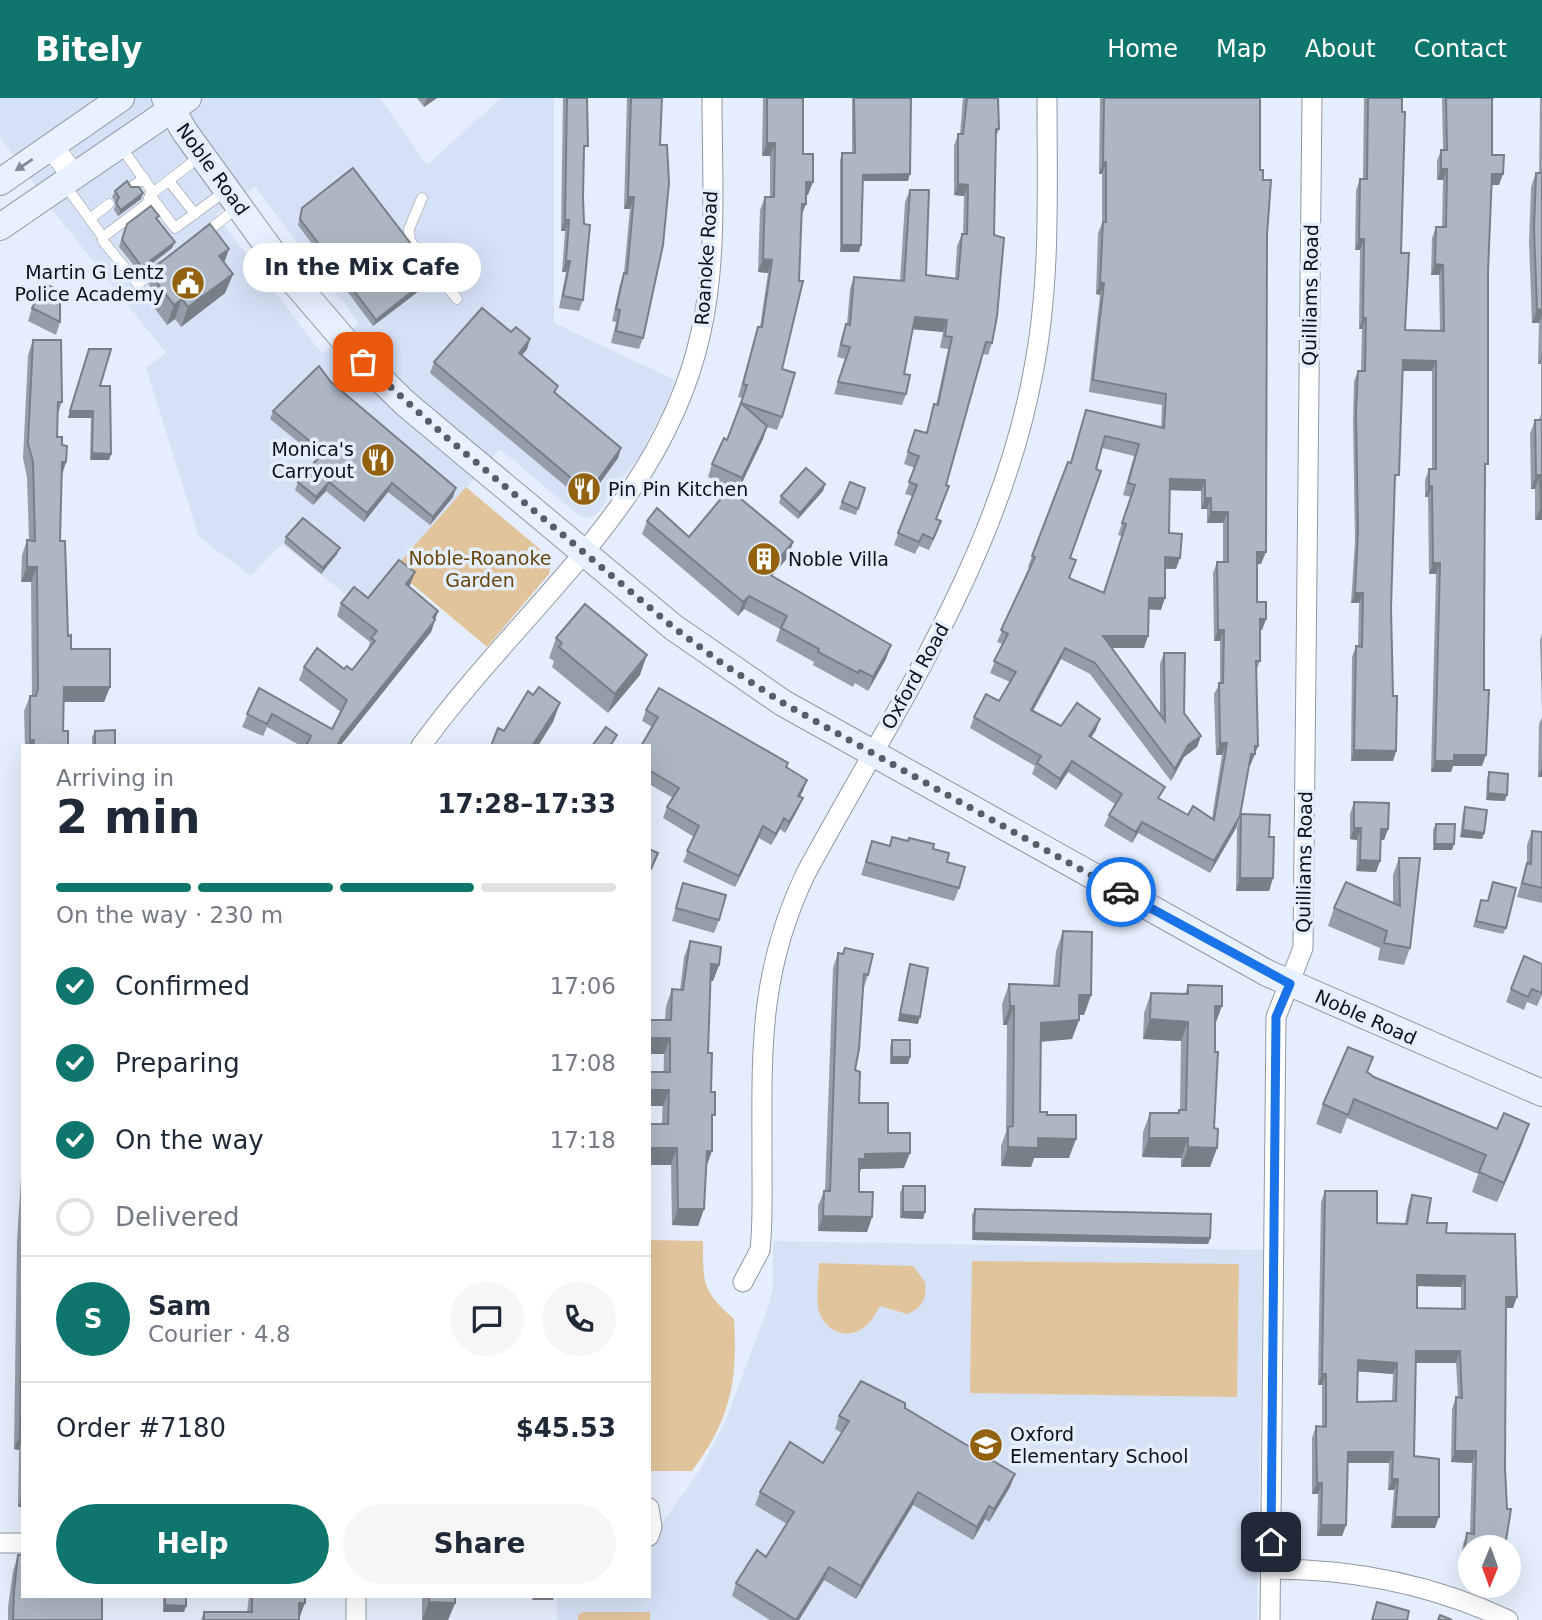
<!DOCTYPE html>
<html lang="en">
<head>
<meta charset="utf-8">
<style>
	body { margin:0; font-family:"DejaVu Sans",sans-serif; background:#f6f6f7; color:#1f2937; height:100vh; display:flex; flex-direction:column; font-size:26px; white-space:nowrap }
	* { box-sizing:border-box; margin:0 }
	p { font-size:23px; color:#747a83 }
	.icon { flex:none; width:38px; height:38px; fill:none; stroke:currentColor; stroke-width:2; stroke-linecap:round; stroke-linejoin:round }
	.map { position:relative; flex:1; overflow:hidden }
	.panel { position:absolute; left:21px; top:646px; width:630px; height:854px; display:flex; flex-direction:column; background:#fff; border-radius:0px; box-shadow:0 7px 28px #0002 }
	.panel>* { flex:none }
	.needle { width:46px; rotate:181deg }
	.tools { position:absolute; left:1458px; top:1437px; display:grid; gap:14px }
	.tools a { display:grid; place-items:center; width:63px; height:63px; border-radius:50%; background:#fff; box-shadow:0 7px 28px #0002; font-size:35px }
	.pin { position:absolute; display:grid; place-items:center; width:60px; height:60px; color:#fff; margin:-30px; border-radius:14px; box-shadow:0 4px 10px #0006 }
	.courier { position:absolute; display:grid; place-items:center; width:70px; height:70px; margin:-35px; border:5px solid #1a73e8; border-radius:50%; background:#fff; color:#222; box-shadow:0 2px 9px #0007 }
	.bubble { position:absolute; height:49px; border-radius:24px; background:#fff; box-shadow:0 7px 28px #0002; font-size:23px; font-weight:700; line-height:49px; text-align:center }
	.overview em { font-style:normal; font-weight:700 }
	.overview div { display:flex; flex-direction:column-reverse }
	.overview { display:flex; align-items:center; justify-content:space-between; height:119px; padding:0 35px }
	h1 { font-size:46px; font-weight:700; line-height:52px }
	.bar { display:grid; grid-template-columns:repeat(4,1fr); gap:10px 7px; align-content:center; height:84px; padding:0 35px }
	.bar i { height:9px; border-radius:5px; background:#e0e1e3 }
	.bar .on { background:#0f766e }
	.bar p { grid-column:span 4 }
	.line { display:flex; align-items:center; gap:18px; padding:0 35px; border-top:2px solid #e0e1e3 }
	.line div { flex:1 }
	.round { display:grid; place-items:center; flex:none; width:74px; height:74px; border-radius:37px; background:#f6f6f7 }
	ol { padding:0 35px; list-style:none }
	li { display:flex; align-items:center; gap:21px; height:77px }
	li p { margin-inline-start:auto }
	li .icon { padding:7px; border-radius:50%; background:#0f766e; color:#fff; stroke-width:4 }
	li:last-child { color:#747a83 }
	li i { width:38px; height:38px; border:4px solid #e0e1e3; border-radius:50% }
	.action { display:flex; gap:14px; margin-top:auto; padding:14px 35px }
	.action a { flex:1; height:80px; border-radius:42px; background:#0f766e; color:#fff; font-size:28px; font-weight:700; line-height:80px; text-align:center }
	.action a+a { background:#f6f6f7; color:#1f2937 }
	header { display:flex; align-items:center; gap:42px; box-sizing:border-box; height:98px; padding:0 35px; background:#0f766e; color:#fff }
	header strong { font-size:33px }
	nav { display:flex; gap:38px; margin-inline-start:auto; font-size:24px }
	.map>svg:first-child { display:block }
	.built { fill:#d5e1f5; fill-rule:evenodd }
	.green { fill:#e2c49c }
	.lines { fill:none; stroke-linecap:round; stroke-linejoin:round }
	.service-casing { stroke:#9097a4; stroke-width:11 }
	.minor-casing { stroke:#9097a4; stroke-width:21 }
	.tertiary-casing { stroke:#9097a4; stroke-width:24 }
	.secondary-casing { stroke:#9097a4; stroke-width:28 }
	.service { stroke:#fff; stroke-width:10 }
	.minor { stroke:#fff; stroke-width:19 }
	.tertiary { stroke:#fff; stroke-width:23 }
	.secondary { stroke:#e8f1ff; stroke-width:26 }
	.wall { fill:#959da8; fill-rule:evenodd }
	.shaded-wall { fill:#797f88 }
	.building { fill:#adb6c3; stroke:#797f88; stroke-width:2; fill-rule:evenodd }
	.oneway { fill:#868c96 }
	.done { stroke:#595e66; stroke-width:7; stroke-dasharray:0 12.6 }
	.route { stroke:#1a73e8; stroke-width:9 }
	.labels { text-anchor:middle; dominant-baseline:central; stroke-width:7; stroke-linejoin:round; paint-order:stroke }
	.street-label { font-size:19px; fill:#0e1116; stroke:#e5eefc }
	.poi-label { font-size:19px; fill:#0e1116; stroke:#e5eefc; text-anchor:start }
	.park-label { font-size:19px; fill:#69460d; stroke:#e5eefc }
</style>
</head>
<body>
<header>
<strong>Bitely</strong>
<nav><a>Home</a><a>Map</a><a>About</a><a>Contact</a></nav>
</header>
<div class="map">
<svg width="1542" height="1522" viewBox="0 0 1542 1522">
	<rect width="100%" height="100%" fill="#e5eefc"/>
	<!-- built -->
	<g class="built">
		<path d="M0 0H380L427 67 501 0H554V225L675 282 665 308 640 357 595 418 585 420 577 416 500 351 362 509 282 446 251 478 199 439 146 270 166 255 51 110 0 39ZM255 89 359 225 322 256 216 116Z"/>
		<polygon points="773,1143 1263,1152 1257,1522 557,1522 557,1498 649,1498 649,1452 662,1425 700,1372 726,1322 769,1206 773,1190"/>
	</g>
	<!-- green -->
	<g class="green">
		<polygon points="466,389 548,458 551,466 549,476 487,549 394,471"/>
		<path d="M649 1142 703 1143C703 1185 702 1193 734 1221 738 1285 730 1322 692 1373H649Z"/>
		<polygon points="972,1163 1239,1166 1237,1299 970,1295"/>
		<path d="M819 1165 913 1168 925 1184C927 1200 923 1210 907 1216L880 1208C875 1216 871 1225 863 1230 845 1244 821 1230 818 1209 816 1195 819 1179 819 1165Z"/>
		<polygon points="584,1514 650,1514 650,1522 578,1522 578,1517"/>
	</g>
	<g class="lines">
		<!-- service casing -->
		<g class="service-casing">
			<g id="service">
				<polyline points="121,49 153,94"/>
				<polyline points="169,83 195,116"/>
				<polyline points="65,87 103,139 147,106 150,97 202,57"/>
				<polyline points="132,89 144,80"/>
				<polyline points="150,97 175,130 227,92"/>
				<polyline points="422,100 409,131 410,143 457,201"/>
				<polyline points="91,120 109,106"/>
				<polyline points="205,135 237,110"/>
				<polyline points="103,139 103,143 138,186 162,168"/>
			</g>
		</g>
		<!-- minor casing -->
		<g class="minor-casing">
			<g id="minor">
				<path d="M421 648C520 511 664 406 701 234 718 158 712 77 712 0"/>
				<path d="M743 1184 760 1152C763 1124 762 1095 762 1067 762 957 757 877 806 775 894 613 999 458 1033 275 1051 185 1047 92 1047 0"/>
				<polyline points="649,1410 652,1429 649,1438"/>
				<polyline points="0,1445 23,1445"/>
				<path d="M1271 1471C1354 1471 1432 1486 1508 1522"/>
				<polyline points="356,1522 356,1498"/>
				<polyline points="1270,1522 1276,919 1303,850 1312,0"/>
			</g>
		</g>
		<!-- tertiary casing -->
		<g class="tertiary-casing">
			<polyline id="tertiary" points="51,48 73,77"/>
		</g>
		<!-- secondary casing -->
		<g class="secondary-casing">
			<g id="secondary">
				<polyline points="165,0 185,34 290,179 363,264 406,306 673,529 783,605 1267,875 1542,995"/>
				<polyline points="0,84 121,0"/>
				<polyline points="0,129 188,0"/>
			</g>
		</g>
		<!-- service -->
		<use href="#service" class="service"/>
		<!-- minor -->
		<use href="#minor" class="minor"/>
		<!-- tertiary -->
		<use href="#tertiary" class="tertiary"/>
		<!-- secondary -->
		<use href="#secondary" class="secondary"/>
	</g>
	<!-- wall -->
	<g class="wall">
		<polygon points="417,0 437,0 424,9"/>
		<polygon points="563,0 587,0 584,58 583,202 579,213 559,210 566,174 562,174 565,133 561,133"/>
		<polygon points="627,0 662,0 643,240 639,251 611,245 616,224 612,223 620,186 624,175 630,111 624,111"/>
		<polygon points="763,0 803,0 803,56 808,97 806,97 801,118 782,271 782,319 777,332 767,329 763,341 738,393 708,379 712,366 727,342 743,300 738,299 754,242 758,229 760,229 768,175 758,174 760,112 765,99 770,99 770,58 762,58"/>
		<polygon points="852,0 911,0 908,83 863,83 859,154 840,154 840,62 842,55 852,55"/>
		<polygon points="963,0 999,0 999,31 996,39 992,245 988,257 983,256 936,421 941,423 937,435 929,452 919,448 915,456 894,447 912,398 905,396 915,370 904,366 915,332 926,335 934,306 936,307 948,251 940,250 943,234 913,231 904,276 906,296 902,307 834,296 845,261 837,259 842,237 846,226 847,226 850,191 854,179 900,183 905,104 910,92 926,177 955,181 957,148 962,136 963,136 964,98 954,97 954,48 958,36 960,36"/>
		<path d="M1100 0H1260V72L1263 82 1267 137 1261 466H1257V504L1266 521 1262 532H1260V563L1256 573 1258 648 1250 668H1249L1240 718 1236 730 1210 775 1138 735 1132 745 1104 728 1109 717 1115 706 1068 674 1056 692 1032 676 1035 668 970 630 974 619 999 603 1010 584 990 575 1002 546 997 544 1030 470 1028 469 1068 364 1070 365 1086 312 1161 329 1162 307 1089 294 1100 197 1096 196 1098 135 1102 125V76H1099ZM1102 350 1134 358 1123 397 1131 399 1118 437 1122 438 1103 494 1069 481 1070 460ZM1170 392 1201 393V411H1207V425H1223V464H1217L1213 475 1214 543H1220V585L1214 596 1216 657H1222L1212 720 1188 717 1160 701 1091 640 1096 632 1061 628 1033 613 1061 561 1090 576 1171 683 1184 659 1197 649 1201 638 1184 615 1164 555 1160 566V617L1111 550H1144L1149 511 1161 512 1165 471H1176L1169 435Z"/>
		<polygon points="1364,0 1402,0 1401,155 1405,232 1440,233 1439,177 1431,177 1432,140 1436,129 1442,129 1443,82 1437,82 1437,63 1441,52 1443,52 1442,0 1494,0 1492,4 1492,57 1499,87 1491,87 1488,173 1482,668 1453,668 1451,674 1431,674 1436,476 1429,476 1428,399 1425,399 1425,382 1429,371 1432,371 1432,273 1403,273 1395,388 1391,510 1393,598 1396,653 1393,663 1351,663 1352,559 1356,548 1358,548 1359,505 1351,505 1355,443 1353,323 1354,283 1358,273 1361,273 1362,231 1359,231 1360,152 1355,152 1356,92 1360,81 1363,81"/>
		<polygon points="1540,0 1542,0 1542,422 1535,422 1535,391 1531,391 1530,336 1535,322 1539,322 1541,316 1541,266 1538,266 1539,225 1532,225 1529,144 1531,89 1536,75 1539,75"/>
		<polygon points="131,89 143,95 141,101 118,118 114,112 116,105 112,99 115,93"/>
		<polygon points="302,110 432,183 373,228 298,127"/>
		<polygon points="157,121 172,150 140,175 119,149 124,132"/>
		<polygon points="229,151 224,165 233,176 225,195 181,229 175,221 167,227 147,200 151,190 149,187 156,168"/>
		<polygon points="32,210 60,224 56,237 28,223"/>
		<polygon points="530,241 527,251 522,258 556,296 621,350 618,360 589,400 581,401 430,275 434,264"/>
		<polygon points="33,242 62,304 58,315 57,339 62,347 66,364 62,377 60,443 68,538 71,551 110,589 104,604 63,604 63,633 68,648 25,648 24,613 30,598 32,598 31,484 21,484 22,457 27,442 29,443 27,379 23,360 28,257"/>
		<polygon points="87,257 100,288 111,356 109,362 90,362 91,320 68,320"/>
		<polygon points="331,284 456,390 453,399 430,427 388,394 364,424 326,393 313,407 295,392 298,384 318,360 270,321 273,313"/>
		<polygon points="850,384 865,390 856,417 839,411"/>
		<polygon points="825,386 823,393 798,421 779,405 781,398"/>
		<polygon points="647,423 689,439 789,458 772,478 891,547 886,561 868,593 855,585 853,589 813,567 814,564 776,543 780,531 744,511 738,518 642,436"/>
		<polygon points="286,439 337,456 321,476 284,445"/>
		<polygon points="415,474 409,489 438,513 431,534 340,648 301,648 267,629 263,638 242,629 259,590 332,631 341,614 299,582 304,569 352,572 367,553 370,544 337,518 341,505 368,500"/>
		<polygon points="1542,536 1542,614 1540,542"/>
		<polygon points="556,540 640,577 608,615 552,569 554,563 549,560"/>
		<polygon points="646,612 788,665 786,670 807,682 800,699 803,700 798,711 785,735 780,731 771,747 759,740 735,789 683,764 694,739 663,720 667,709 673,700 649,686 649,648 652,629 642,623"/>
		<polygon points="1542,619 1542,679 1538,679 1539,626"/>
		<polygon points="95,633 115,648 92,648 92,639"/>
		<polygon points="1489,674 1505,703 1486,702 1487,681"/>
		<polygon points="1354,704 1388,731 1384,742 1381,742 1380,763 1376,774 1356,773 1357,742 1350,741 1350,716"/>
		<polygon points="1465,709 1484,735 1482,741 1460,739 1463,715"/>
		<polygon points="1241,716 1269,739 1273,780 1269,793 1236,793 1237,729"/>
		<polygon points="1436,726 1452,752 1433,752 1433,732"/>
		<polygon points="1532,733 1542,734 1542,805 1517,799 1527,765 1527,747"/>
		<polygon points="892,739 933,751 947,764 959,790 954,803 861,777 872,743 889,748"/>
		<polygon points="1399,760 1410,850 1404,867 1378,862 1380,850 1328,828 1334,810 1393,805 1393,777"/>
		<polygon points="1493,784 1506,830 1503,836 1473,829 1481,802 1488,803"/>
		<polygon points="683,785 719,822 714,835 672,823"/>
		<polygon points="1063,833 1091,897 1084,917 1079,917 1079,922 1072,941 1041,944 1040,1014 1047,1017 1069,1060 1034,1060 1031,1069 1001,1068 1001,1048 1006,1034 1007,927 1003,927 1002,906 1009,886 1053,888 1056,853"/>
		<polygon points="690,843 719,867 713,883 710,883 708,955 712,1025 706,1068 704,1111 698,1128 672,1127 671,1067 649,1067 649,1026 662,1026 664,956 649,956 649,922 665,922 666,908 672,891 680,892 684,859"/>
		<polygon points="845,850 868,877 863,892 855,972 859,1005 888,1035 904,1070 861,1071 859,1076 859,1094 872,1119 867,1134 818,1133 818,1108 824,1093 825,1093 833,870 838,855 843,856"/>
		<polygon points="910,866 918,926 898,923 908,872"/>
		<polygon points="1542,866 1542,897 1537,908 1527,904 1524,912 1506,904 1511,891"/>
		<polygon points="1188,887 1215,927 1214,1030 1217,1050 1210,1069 1181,1069 1181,1060 1142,1059 1143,1034 1150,1015 1177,1015 1179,1012 1180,1012 1181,943 1143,941 1144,915 1151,895 1185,896"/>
		<polygon points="892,942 910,959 908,966 890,966 890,949"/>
		<polygon points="1373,959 1367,975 1374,979 1497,1031 1529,1026 1522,1046 1497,1104 1472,1094 1478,1076 1347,1020 1341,1036 1316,1026 1323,1006"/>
		<polygon points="23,1048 23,1409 18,1409 19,1352 14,1351 17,1143"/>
		<polygon points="903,1088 925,1114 923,1121 900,1120 900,1095"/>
		<path d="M1325 1093 1377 1125 1405 1126 1408 1108 1412 1097 1427 1125 1446 1135 1513 1210H1506L1505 1370 1470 1449V1468L1460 1466 1463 1446 1467 1435H1470L1472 1365 1451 1364 1452 1311 1456 1299H1458L1456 1265H1416L1414 1358 1435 1430H1391L1394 1392H1388L1389 1365H1348L1346 1427 1342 1438H1317L1318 1396H1312V1340L1316 1328 1322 1329V1287H1318L1321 1104ZM1417 1188 1461 1189V1211L1417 1210ZM1357 1273 1393 1276 1392 1303 1357 1304Z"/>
		<polygon points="975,1111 1210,1140 1208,1146 972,1142 972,1117"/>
		<polygon points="905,1310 1010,1389 989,1424 985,1421 973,1442 913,1407 856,1501 824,1482 799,1522 770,1522 732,1498 736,1485 766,1459 787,1426 755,1407 760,1394 823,1365 842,1335 835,1331 839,1318"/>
		<polygon points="18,1457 23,1498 102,1522 8,1522 8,1509 13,1473"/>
		<polygon points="163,1498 186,1498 186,1508 184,1514 163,1514"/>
		<polygon points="249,1498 305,1498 299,1522 201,1522 204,1514 247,1514"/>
		<polygon points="422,1498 455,1498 455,1505 448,1522 422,1522"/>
	</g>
	<!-- shaded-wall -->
	<g class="shaded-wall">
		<polygon points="427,0 437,0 424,9"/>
		<polygon points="767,45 775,45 770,58 762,58"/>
		<polygon points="1103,64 1106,64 1102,76 1099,76"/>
		<polygon points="1441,71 1447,71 1443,82 1437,82"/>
		<polygon points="910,76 908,83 861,83 863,77"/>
		<polygon points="1492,76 1503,76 1499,87 1488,87"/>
		<polygon points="806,84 813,84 808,97 801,97"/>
		<polygon points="958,86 968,87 964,98 954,97"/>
		<polygon points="143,95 141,101 118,118 121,112"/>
		<polygon points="628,99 634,99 630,111 624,111"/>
		<polygon points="802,106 806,106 801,119"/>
		<polygon points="565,122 569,122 565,133 561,133"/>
		<polygon points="1359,141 1364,141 1360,152 1355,152"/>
		<polygon points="175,144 172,150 140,175 142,169"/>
		<polygon points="842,147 861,147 859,154 840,154"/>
		<polygon points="229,151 222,170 219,158"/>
		<polygon points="763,161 772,162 768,175 758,174"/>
		<polygon points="566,163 570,163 566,174 562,174"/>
		<polygon points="1435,166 1443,167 1439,177 1431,177"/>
		<polygon points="233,176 225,195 181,229 188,209"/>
		<polygon points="434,176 432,183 373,228 376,222"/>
		<polygon points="1100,185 1104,185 1100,197 1096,196"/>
		<polygon points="182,201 175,221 167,227 174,207"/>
		<polygon points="1542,211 1542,217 1539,225 1532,225 1537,212"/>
		<polygon points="915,219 947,222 943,234 910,231"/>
		<polygon points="1363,220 1366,220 1362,231 1359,231"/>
		<polygon points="530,241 527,251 515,265 519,255"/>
		<polygon points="1542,257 1541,266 1538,266"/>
		<polygon points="1403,262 1436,263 1432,273 1399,273"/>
		<polygon points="70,313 93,313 91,320 68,320"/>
		<polygon points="767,328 763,341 738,393 742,380"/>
		<polygon points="621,350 618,360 589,400 581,401 584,391"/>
		<polygon points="92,355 111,356 109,362 90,362"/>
		<polygon points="62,364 66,364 61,379"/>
		<polygon points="1536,377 1540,377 1535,391 1531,391"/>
		<polygon points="1170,381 1205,382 1201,393 1166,392"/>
		<polygon points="329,384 326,393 313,407 316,399"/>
		<polygon points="392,385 388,394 364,424 367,415"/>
		<polygon points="825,386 823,393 798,421 800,415"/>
		<polygon points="1429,388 1432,388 1428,399 1425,399"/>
		<polygon points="456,390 453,399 430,427 433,419"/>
		<polygon points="1205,400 1211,400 1207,411 1201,411"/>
		<polygon points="1541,408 1542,408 1542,422 1535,422"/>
		<polygon points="1211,414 1228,414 1223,425 1207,425"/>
		<polygon points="793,444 789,458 762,489 767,475"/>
		<polygon points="340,450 337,456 321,476 323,470"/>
		<polygon points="1257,454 1266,454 1261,466 1253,466"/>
		<polygon points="1165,459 1180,460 1176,471 1161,470"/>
		<polygon points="1433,465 1440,465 1436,476 1429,476"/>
		<polygon points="27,469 37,469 31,484 21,484"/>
		<polygon points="415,474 410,487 401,498 406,486"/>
		<polygon points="1355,495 1363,495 1359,505 1351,505"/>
		<polygon points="749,498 744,511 738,518 743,504"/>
		<polygon points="1149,500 1165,500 1161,512 1145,511"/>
		<polygon points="438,513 431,534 340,648 337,648 341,640"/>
		<polygon points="1260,521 1266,521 1262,532 1256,532"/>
		<polygon points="1218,532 1224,532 1220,543 1214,543"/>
		<polygon points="1103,538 1148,538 1144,550 1098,550"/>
		<polygon points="891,547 886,561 868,593 873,579"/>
		<polygon points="1065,550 1061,561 1027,623 1031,612"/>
		<polygon points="647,557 640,577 608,615 615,596"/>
		<polygon points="64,589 110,589 104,604 58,604"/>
		<polygon points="560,605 553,624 538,648 532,648"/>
		<polygon points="1100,621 1096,632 1085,649 1089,638"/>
		<polygon points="1201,638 1197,649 1184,659 1171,683 1175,671 1188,647"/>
		<polygon points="30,642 34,642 32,648 28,648"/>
		<polygon points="1220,645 1227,645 1222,657 1216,657"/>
		<polygon points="1255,648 1258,648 1250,668 1247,668"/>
		<polygon points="1354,652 1396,653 1393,663 1351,663"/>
		<polygon points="1454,657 1486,657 1482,668 1453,668 1451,674 1431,674 1435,663"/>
		<polygon points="1072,663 1068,674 1056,692 1060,681"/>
		<polygon points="1542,669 1542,679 1538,679"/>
		<polygon points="807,682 803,693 794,709 798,698"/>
		<polygon points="1488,695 1507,697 1505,703 1486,702"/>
		<polygon points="803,700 798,711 785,735 789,724"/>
		<polygon points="1240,718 1236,730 1210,775 1214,763"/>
		<polygon points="784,720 780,731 771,747 776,736"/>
		<polygon points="1142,724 1138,735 1132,745 1136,734"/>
		<polygon points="763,728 759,740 735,789 739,778"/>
		<polygon points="1354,730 1361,730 1357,742 1350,741"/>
		<polygon points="1381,731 1388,731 1384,742 1377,742"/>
		<polygon points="1463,732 1484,735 1482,741 1460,739"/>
		<polygon points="1435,746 1454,746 1452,752 1433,752"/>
		<polygon points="1360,762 1380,763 1376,774 1356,773"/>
		<polygon points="1240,780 1273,780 1269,793 1236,793"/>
		<polygon points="711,866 719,867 713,883 705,882"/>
		<polygon points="1079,897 1091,897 1084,917 1072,916"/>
		<polygon points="1010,908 1014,908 1007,927 1003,927"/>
		<polygon points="1215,908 1222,908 1215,927"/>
		<polygon points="900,916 920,919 918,926 898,923"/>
		<polygon points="1150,921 1188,924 1181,943 1143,941"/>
		<polygon points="1079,922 1072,941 1034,944 1041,925"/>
		<polygon points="649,940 670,940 664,956 649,956"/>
		<polygon points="892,959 910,959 908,966 890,966"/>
		<polygon points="649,992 669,992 663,1008 649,1008"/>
		<polygon points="1529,1026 1522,1046 1497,1104 1504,1085"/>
		<polygon points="1038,1040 1076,1041 1069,1060 1034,1060 1031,1069 1001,1068 1008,1049"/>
		<polygon points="1149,1040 1188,1040 1181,1060 1142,1059"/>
		<polygon points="1188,1049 1217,1050 1210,1069 1181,1069"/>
		<polygon points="649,1050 677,1050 671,1067 649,1067"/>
		<polygon points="707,1053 712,1053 706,1070"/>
		<polygon points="910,1055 904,1070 861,1071 859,1076 859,1061 865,1056"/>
		<polygon points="678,1111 704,1111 698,1128 672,1127"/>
		<polygon points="903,1114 925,1114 923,1121 900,1120"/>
		<polygon points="823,1118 872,1119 867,1134 818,1133"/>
		<polygon points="974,1135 1210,1140 1208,1146 972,1142"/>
		<polygon points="1417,1177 1465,1178 1461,1189 1413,1188"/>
		<polygon points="1506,1199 1517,1199 1513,1210 1502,1210"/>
		<polygon points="1416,1253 1460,1253 1456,1265 1412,1265"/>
		<polygon points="1358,1262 1397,1265 1393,1276 1353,1273"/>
		<polygon points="1322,1276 1326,1276 1322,1287 1318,1287"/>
		<polygon points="20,1337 23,1337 23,1340 19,1352 14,1351"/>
		<polygon points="1455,1353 1476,1353 1472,1365 1451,1364"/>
		<polygon points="1348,1354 1393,1354 1389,1365 1344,1365"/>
		<polygon points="1015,1376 1010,1389 989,1424 994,1411"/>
		<polygon points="1392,1381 1398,1381 1394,1392 1388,1392"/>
		<polygon points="1317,1385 1322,1385 1318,1396 1312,1396"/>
		<polygon points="918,1394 913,1407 856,1501 861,1488"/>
		<polygon points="23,1395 23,1409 18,1409"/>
		<polygon points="989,1408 985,1421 973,1442 977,1429"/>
		<polygon points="1395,1419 1439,1419 1435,1430 1391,1430"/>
		<polygon points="1321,1427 1346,1427 1342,1438 1317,1438"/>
		<polygon points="829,1469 824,1482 799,1522 796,1522"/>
		<polygon points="533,1498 554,1498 553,1502 532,1502"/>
		<polygon points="429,1504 455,1505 448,1522 422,1522"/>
		<polygon points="299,1505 305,1505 300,1518 294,1518"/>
		<polygon points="165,1507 186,1508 184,1514 163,1514"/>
	</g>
	<!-- building -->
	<g class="building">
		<polygon points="567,0 587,0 588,48 584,48 583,99 584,126 590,127 583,202 563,198 570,163 566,163 569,122 565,122"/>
		<polygon points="631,0 662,0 660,47 667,47 669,85 663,147 643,240 616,233 620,212 616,211 624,175 627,176 634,99 628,99"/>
		<polygon points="767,0 803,0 803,56 813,56 813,84 806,84 806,106 802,106 799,183 803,183 782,271 795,275 782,319 741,305 747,287 743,286 758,229 762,229 772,162 763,161 765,99 774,99 775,45 767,45"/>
		<polygon points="854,0 911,0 910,76 863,77 861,147 842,147 842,55 855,55"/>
		<polygon points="967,0 998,0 999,31 996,31 994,137 1004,140 997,218 992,245 986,244 946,387 949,388 936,421 941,423 933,441 923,436 919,444 898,435 917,387 909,384 919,358 908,354 915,332 927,335 934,306 938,307 952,239 945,238 947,222 915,219 904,276 910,277 906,296 838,284 850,249 841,247 846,226 850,227 854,179 904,183 910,92 929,92 926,177 958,181 962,136 967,136 968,87 958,86 958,36 963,36"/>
		<path d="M1104 0H1260V72H1263V82H1271L1267 137 1266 454H1257V504H1266V521H1260V563H1256L1258 648H1255V656H1251L1240 718 1214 763 1142 724 1136 734 1109 717 1122 696 1072 663 1060 681 1037 665 1041 658 974 619 986 596 999 603 1016 574 994 563 1008 536 1001 532 1035 459 1032 458 1068 364 1071 365 1086 312 1164 330 1166 296 1093 282 1104 185H1100L1103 124H1106V64H1103ZM1105 338 1139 346 1128 385 1135 387 1122 425 1126 426 1104 495 1069 480 1076 462 1070 460 1101 373 1096 371ZM1170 381 1205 382V400H1211V414H1228V464H1217L1218 532H1224L1223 585H1219L1220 645H1227L1214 722 1193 708 1188 717 1158 700 1165 689 1089 638 1100 621 1077 605 1061 628 1031 612 1065 550 1095 565 1175 671 1188 647 1201 638 1184 615 1185 555H1164L1165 623 1103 538H1148L1149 500H1165V459L1180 460 1182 436 1169 435Z"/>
		<polygon points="1368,0 1402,0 1402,14 1405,14 1401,155 1409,155 1405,232 1444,233 1443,167 1435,166 1436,129 1446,129 1447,71 1441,71 1441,52 1447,52 1446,0 1492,0 1492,57 1504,57 1503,76 1492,76 1488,173 1488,366 1485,366 1484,552 1484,592 1489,592 1486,657 1454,657 1454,663 1435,663 1440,465 1433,465 1432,388 1429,388 1429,371 1436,371 1436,263 1403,262 1399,377 1395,377 1391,510 1393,598 1397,598 1396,653 1354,652 1356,548 1362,549 1363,495 1355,495 1358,432 1356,312 1358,273 1365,273 1366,220 1363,220 1364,141 1359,141 1360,81 1367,81"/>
		<polygon points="353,70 434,176 376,222 300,121 302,110"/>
		<polygon points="1536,75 1542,75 1542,211 1537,212 1534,130"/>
		<polygon points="127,83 131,89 139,89 143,95 121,112 116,105 119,99 115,93"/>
		<polygon points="151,108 159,118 156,120 175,144 142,169 122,142 127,126"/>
		<polygon points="210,126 229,151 219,158 233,176 188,209 182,201 174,207 154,181 161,175 156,168"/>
		<polygon points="45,186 60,193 60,224 32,210"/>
		<polygon points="482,210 511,234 516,229 530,241 519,255 558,288 554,294 621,350 592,390 584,391 434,264"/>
		<polygon points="33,242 61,242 62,304 58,304 57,339 62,339 62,347 67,348 66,364 62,364 60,443 65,443 68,538 71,537 71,551 110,551 110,589 64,589 63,633 68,633 68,648 34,648 34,642 30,642 30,598 36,598 38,591 37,469 27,469 27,442 35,443 33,364 28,345"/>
		<polygon points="89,251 111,251 100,288 110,288 111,356 92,355 93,313 70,313"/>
		<polygon points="319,268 331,284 456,390 433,419 392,385 367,415 329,384 316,399 298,384 323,354 273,313"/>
		<polygon points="741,305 767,328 742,380 712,366 724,340 727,342"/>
		<polygon points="1535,322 1542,322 1542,408 1541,408 1540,377 1536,377"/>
		<polygon points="806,370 825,386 800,415 781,398"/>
		<polygon points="850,384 865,390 858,411 842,404"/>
		<polygon points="729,391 793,444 767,475 891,547 873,579 860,572 858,575 818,554 819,551 781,530 787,518 749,498 743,504 647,423 657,410 689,439"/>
		<polygon points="303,420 340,450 323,470 286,439"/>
		<polygon points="399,462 415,474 406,486 438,513 433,519 435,522 341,640 337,648 306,648 311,638 272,616 267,626 247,616 259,590 332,631 347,602 304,569 317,550 344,571 347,568 352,572 375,543 371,540 377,533 341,505 354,489 368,500"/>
		<polygon points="585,506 647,557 615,596 559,549 562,545 556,540"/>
		<polygon points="539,589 560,605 532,648 491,648 498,630 504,633 528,593 533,597"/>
		<polygon points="659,590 788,665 786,669 807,682 798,698 803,700 789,724 784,720 776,736 763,728 739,778 687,753 699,728 667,709 679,690 649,672 649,648 641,648 658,619 646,612"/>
		<polygon points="606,629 617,637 610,648 592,648"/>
		<polygon points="115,632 115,648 95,648 95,633"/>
		<polygon points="1489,674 1508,676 1507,697 1488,695"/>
		<polygon points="1354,704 1389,705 1388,731 1381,731 1380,763 1360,762 1361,730 1354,730"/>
		<polygon points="1465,709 1487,712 1484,735 1463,732"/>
		<polygon points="1241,716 1270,717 1269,739 1274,739 1273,780 1240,780"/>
		<polygon points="1436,726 1455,726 1454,746 1435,746"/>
		<polygon points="1532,733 1542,734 1542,790 1522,785 1527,765 1531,766"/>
		<polygon points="892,739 908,743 909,740 934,746 933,751 949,755 947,764 965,769 959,790 866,764 872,743 890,748"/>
		<polygon points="649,751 658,755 651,771 649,771"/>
		<polygon points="1399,760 1420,760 1410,850 1384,845 1387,833 1334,810 1346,784 1400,808"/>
		<polygon points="1493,784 1516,790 1506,830 1476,823 1481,802 1488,803"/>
		<polygon points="683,785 726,797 719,822 676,810"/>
		<polygon points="1063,833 1092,834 1091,897 1079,897 1079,922 1041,925 1040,1014 1047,1014 1047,1017 1076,1017 1076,1041 1038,1040 1038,1050 1008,1049 1008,1029 1013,1028 1014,908 1010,908 1009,886 1059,888"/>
		<polygon points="690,843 721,849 719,867 711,866 708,955 712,955 711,994 715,994 715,1017 712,1017 712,1053 707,1053 704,1111 678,1111 677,1050 649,1050 649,1026 668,1026 669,992 649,992 649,974 670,974 670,940 649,940 649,922 671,922 672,891 683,892"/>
		<polygon points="845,850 873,856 868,877 864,876 859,951 855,972 860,974 859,1005 888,1005 888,1035 910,1035 910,1055 865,1056 865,1061 859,1061 859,1094 873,1094 872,1119 823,1118 824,1093 830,1093 838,855 843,856"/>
		<polygon points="1524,858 1542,866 1542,895 1532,891 1528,899 1511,891"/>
		<polygon points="910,866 928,870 920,919 900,916"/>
		<polygon points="1188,887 1222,888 1222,908 1215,908 1215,954 1218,954 1214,1030 1218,1031 1217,1050 1188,1049 1188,1040 1149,1040 1150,1015 1179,1015 1179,1012 1186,1012 1188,924 1150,921 1151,895 1188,896"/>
		<rect x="892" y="942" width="18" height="17"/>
		<polygon points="1348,949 1373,959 1367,974 1374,979 1497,1031 1504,1015 1529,1026 1504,1085 1479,1074 1486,1057 1354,1001 1348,1017 1323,1006"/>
		<rect x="903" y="1088" width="22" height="26"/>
		<path d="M1325 1093H1377V1125L1407 1126 1412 1097 1431 1100 1427 1125H1447L1446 1135 1515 1136 1517 1199H1506L1505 1370 1507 1411H1511L1505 1449H1470V1456L1464 1455 1467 1435 1474 1436 1476 1353H1455L1456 1299 1462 1300 1460 1253H1416L1414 1358 1439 1361V1419H1395L1398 1381H1392L1393 1354H1348L1346 1427H1321L1322 1385H1317L1316 1328 1326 1329V1276H1322ZM1417 1177 1465 1178V1211L1417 1210ZM1358 1262 1397 1265 1396 1303 1357 1304Z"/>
		<polygon points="975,1111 1211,1116 1210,1140 974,1135"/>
		<polygon points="23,1127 23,1337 20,1337"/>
		<polygon points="861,1283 905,1305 905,1310 1015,1376 994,1411 989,1408 977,1429 918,1394 861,1488 829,1469 796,1522 736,1485 757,1452 766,1459 794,1414 760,1394 790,1344 823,1365 849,1323 839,1318"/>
		<polygon points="18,1457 23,1457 23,1498 102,1498 102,1522 13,1522 14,1493"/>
		<polygon points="165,1498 186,1498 186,1508 165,1507"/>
		<polygon points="252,1498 305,1498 305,1505 299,1505 299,1522 204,1522 204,1514 252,1514"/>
		<polygon points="429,1498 455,1498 455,1505 429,1504"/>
		<polygon points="1377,1504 1409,1513 1407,1522 1372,1522"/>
		<polygon points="1440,1517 1452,1522 1438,1522"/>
	</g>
	<!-- one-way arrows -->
	<defs><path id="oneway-solid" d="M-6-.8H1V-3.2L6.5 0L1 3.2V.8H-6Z" transform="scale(1.75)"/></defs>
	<use class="oneway" href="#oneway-solid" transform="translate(24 67) rotate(146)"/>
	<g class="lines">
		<!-- done -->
		<polyline class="done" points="363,264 446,339 673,529 723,566 783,605 1121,794"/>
		<!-- route -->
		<polyline class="route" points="1121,794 1290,886 1276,919 1271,1444"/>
	</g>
	<!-- icons -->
	<defs>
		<g id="civic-disc" transform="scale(1.75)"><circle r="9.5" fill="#926210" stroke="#e5eefc"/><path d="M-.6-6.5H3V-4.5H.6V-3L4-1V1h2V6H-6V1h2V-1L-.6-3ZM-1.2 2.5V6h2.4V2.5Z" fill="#fff"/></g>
		<g id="restaurant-disc" transform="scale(1.75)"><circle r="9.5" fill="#926210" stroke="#e5eefc"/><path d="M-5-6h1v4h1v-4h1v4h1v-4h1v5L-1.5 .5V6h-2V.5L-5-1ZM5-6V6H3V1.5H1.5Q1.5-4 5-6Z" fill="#fff"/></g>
		<g id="building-disc" transform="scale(1.75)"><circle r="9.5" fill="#926210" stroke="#e5eefc"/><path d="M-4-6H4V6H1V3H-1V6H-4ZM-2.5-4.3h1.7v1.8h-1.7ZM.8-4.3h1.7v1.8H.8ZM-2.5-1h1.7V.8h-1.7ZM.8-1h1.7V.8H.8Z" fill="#fff"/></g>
		<g id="school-disc" transform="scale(1.75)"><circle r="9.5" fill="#926210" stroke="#e5eefc"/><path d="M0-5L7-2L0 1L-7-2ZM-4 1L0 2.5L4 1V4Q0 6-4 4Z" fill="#fff"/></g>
	</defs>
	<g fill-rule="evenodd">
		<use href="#civic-disc" x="188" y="185"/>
		<use href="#restaurant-disc" x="378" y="362"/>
		<use href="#restaurant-disc" x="584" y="391"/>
		<use href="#building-disc" x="764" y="461"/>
		<use href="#school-disc" x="986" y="1347"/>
	</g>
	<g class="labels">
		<!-- street labels -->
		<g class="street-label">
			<text transform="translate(213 71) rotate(54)">Noble Road</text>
			<text transform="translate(706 160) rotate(-86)">Roanoke Road</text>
			<text transform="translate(1310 197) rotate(-89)">Quilliams Road</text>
			<text transform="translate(915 578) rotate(-61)">Oxford Road</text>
			<text transform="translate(1304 764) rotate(-89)">Quilliams Road</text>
			<text transform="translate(1366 919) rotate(24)">Noble Road</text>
		</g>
		<!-- poi labels -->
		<g class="poi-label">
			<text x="164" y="174" text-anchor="end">Martin G Lentz<tspan x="164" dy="22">Police Academy</tspan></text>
			<text x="354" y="351" text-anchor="end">Monica's<tspan x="354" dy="22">Carryout</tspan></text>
			<text x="608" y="391">Pin Pin Kitchen</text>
			<text x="788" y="461">Noble Villa</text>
			<text x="1010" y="1336">Oxford<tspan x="1010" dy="22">Elementary School</tspan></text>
		</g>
		<!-- park labels -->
		<g class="park-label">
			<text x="480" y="460">Noble-Roanoke<tspan x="480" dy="22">Garden</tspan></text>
		</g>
	</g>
</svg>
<div class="tools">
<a><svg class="needle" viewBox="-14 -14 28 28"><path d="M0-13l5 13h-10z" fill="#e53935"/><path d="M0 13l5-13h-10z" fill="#747a83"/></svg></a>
</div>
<div class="pin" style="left:363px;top:264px;background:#ea580c"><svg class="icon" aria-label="bag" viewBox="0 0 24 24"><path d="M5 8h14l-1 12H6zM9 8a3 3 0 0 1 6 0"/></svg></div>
<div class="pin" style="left:1271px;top:1444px;background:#1f2937"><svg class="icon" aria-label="home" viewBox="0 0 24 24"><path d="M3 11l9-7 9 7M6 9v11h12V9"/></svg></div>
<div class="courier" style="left:1121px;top:794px"><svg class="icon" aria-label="car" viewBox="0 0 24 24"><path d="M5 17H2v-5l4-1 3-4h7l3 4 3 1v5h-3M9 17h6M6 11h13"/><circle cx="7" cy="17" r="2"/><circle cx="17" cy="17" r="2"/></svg></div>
<div class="bubble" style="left:243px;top:145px;width:238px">In the Mix Cafe</div>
<section class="panel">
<div class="overview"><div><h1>2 min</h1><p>Arriving in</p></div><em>17:28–17:33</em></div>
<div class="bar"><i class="on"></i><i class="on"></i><i class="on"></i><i></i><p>On the way · 230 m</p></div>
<ol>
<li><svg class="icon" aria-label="check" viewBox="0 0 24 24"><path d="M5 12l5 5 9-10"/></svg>Confirmed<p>17:06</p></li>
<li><svg class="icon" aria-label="check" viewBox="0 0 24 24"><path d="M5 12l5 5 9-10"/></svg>Preparing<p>17:08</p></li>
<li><svg class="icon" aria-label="check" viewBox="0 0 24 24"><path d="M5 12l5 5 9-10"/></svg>On the way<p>17:18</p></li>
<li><i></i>Delivered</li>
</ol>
<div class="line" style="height:126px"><b class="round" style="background:#0f766e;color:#fff">S</b><div><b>Sam</b><p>Courier · 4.8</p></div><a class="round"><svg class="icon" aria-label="chat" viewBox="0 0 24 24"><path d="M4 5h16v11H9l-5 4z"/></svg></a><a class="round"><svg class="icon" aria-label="phone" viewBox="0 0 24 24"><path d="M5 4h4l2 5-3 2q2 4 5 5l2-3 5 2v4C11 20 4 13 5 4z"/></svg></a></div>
<div class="line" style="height:91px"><div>Order #7180</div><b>$45.53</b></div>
<div class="action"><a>Help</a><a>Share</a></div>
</section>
</div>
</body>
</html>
